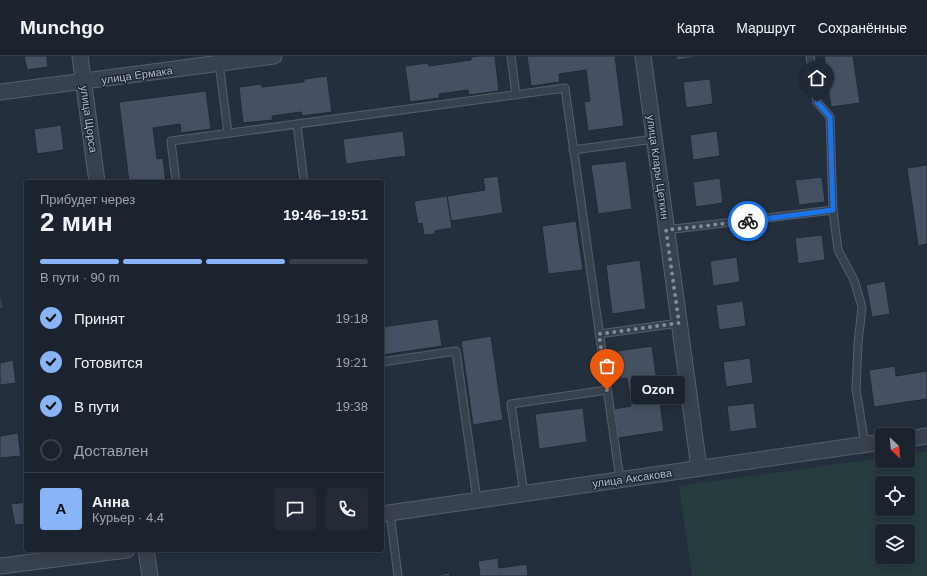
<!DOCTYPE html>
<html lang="ru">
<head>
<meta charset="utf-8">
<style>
	body { margin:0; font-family:Arial,sans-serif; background:#242b36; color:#f1f3f6; height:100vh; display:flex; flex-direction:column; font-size:15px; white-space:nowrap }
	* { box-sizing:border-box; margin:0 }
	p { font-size:13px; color:#a0a4aa }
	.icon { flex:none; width:22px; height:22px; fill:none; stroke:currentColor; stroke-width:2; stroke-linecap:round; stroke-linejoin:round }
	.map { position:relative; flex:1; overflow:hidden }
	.panel { position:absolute; left:24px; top:124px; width:360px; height:372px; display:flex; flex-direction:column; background:#1b232e; border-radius:4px; box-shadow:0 2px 10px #0003,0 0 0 1px #39404a }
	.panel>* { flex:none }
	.needle { width:26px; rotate:154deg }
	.fabs { position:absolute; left:875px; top:372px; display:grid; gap:8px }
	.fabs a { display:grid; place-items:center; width:40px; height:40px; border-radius:4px; background:#1b232e; box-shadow:0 2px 10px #0003,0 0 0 1px #39404a; font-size:20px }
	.pin { position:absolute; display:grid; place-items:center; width:34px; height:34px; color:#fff; margin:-41px -17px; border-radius:50% 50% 50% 0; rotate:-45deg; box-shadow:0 0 4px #0007 }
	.pin .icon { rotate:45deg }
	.courier { position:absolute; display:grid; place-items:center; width:40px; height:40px; margin:-20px; border:3px solid #1a73e8; border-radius:50%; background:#fff; color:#222; box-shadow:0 1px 5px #0007 }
	.bubble { position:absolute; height:28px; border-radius:4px; background:#1b232e; box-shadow:0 2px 10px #0003,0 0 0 1px #39404a; font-size:13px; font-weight:800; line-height:28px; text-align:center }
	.head em { font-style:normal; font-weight:800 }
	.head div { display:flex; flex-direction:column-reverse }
	.head { display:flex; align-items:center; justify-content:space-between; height:68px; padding:0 16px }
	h1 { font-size:26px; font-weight:800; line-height:30px }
	.bar { display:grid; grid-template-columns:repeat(4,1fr); gap:6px 4px; align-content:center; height:48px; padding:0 16px }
	.bar i { height:5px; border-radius:3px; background:#39404a }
	.bar .active { background:#8ab4f8 }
	.bar p { grid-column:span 4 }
	.line { display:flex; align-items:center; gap:10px; padding:0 16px; border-top:1px solid #39404a }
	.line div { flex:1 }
	.round { display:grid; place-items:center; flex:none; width:42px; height:42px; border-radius:4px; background:#242b36 }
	ol { padding:0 16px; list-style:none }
	li { display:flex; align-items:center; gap:12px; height:44px }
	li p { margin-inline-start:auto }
	li .icon { padding:4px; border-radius:50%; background:#8ab4f8; color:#111; stroke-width:4 }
	li:last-child { color:#a0a4aa }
	li i { width:22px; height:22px; border:2px solid #39404a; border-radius:50% }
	header { display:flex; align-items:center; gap:24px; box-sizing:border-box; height:56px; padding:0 20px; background:#1b232e; border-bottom:1px solid #39404a }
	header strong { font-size:19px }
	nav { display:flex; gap:22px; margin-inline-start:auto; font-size:14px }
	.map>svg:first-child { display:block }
	.green { fill:#263c3f; fill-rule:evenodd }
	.building { fill:#455162; stroke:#1f2835 }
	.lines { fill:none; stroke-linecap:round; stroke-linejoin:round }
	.service-casing { stroke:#565f6c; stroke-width:9 }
	.minor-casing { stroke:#565f6c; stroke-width:17 }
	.service { stroke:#38414e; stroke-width:7 }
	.minor { stroke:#38414e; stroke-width:15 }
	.done { stroke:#828b98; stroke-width:4; stroke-dasharray:0 7.2 }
	.route { stroke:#1a73e8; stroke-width:5 }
	.labels { text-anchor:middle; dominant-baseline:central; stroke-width:3; stroke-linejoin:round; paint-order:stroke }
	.street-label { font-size:11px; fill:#b4bcc9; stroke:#1d2633 }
</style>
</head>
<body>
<header>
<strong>Munchgo</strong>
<nav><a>Карта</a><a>Маршрут</a><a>Сохранённые</a></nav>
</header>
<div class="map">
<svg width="927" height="520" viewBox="0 0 927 520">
	<rect width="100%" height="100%" fill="#242f3e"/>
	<!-- green -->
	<path class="green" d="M927 395V520H692L679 430 882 402V405H908V398ZM882 427H908V453H882ZM882 475H908V501H882Z"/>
	<!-- building -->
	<g class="building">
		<polygon points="24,0 47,0 48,11 27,14"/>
		<polygon points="480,0 495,0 499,35 469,39 468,34 439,38 440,42 410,46 405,10 428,7 429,10 471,4 471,1"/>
		<polygon points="527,0 615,0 624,70 588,75 584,46 590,45 586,14 559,18 560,26 531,30"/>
		<polygon points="676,0 704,0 677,4"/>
		<polygon points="824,0 853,0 860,47 831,51"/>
		<polygon points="327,20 332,56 302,60 301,56 272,60 273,64 243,67 239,31 261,28 262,31 304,26 304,23"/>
		<polygon points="710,23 713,48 686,52 683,26"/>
		<polygon points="206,35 211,73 181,77 180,68 153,72 157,103 163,102 166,126 129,126 119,46"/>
		<polygon points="61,69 64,94 37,98 34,73"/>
		<polygon points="403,75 406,100 346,108 343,83"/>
		<polygon points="717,75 720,100 693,104 690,79"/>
		<polygon points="626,105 632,153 598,158 591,109"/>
		<polygon points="927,109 927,188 918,190 907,112"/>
		<polygon points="498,120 503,157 451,165 447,140 485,134 483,122"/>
		<polygon points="822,121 825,146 799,149 795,124"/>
		<polygon points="720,122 723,147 696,151 693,126"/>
		<polygon points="447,140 452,172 435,175 435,178 424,179 422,167 418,168 414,145"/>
		<polygon points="576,165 583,214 548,218 542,170"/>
		<polygon points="822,179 825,204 798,208 795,182"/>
		<polygon points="737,201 740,226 713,230 710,205"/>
		<polygon points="640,204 646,253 612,258 606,209"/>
		<polygon points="885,225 890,258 872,261 866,229"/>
		<polygon points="0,231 3,252 0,253"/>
		<polygon points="743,245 746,270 719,274 716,249"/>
		<polygon points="438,263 442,290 382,299 382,271"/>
		<polygon points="491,280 503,364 473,369 461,285"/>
		<polygon points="652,290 664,375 618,382 614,353 631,350 627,322 621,323 617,295"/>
		<polygon points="750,302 753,327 726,331 723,306"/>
		<polygon points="13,304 16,327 0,329 0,307"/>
		<polygon points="895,310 896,320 927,315 927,343 874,351 869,314"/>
		<polygon points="754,347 757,372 730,376 727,350"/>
		<polygon points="583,352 587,386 539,393 535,358"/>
		<polygon points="18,377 21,400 0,402 0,380"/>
		<polygon points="26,446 26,468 15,469 11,448"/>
		<polygon points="498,502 499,512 527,508 528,520 480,520 478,505"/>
		<polygon points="449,517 450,520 432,520"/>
	</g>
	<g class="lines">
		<!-- service casing -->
		<g class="service-casing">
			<g id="service">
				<polyline points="511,0 516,39"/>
				<polyline points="810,0 817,46 830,61 833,154 838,194 854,224 862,251 858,287 856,333 865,389"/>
				<polyline points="219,7 228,77"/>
				<polyline points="297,68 304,126"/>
				<polyline points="573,94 654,83"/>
				<polyline points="176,126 171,85 565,32 620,424"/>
				<polyline points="666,174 833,154"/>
				<polyline points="599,278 679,267"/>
				<polyline points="382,306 456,295 477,444"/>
				<polyline points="524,438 511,348 607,334"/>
				<polyline points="390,457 398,520"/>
			</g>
		</g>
		<!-- minor casing -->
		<g class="minor-casing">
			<g id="minor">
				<polyline points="80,0 97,126"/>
				<polyline points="643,0 699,412"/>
				<polyline points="0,36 274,0"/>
				<polyline points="908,383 927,380"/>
				<polyline points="382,458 882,386"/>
				<polyline points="146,494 150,520"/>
				<polyline points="0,510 127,494"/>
			</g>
		</g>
		<!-- service -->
		<use href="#service" class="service"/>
		<!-- minor -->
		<use href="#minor" class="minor"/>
	</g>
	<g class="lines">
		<!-- done -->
		<polyline class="done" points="607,334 599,278 679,267 666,174 748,165"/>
		<!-- route -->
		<polyline class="route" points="748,165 833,154 830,61 817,46"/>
	</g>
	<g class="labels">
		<!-- street labels -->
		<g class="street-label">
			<text transform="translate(137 19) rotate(-8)">улица Ермака</text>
			<text transform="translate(89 63) rotate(82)">улица Щорса</text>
			<text transform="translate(658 111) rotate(82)">улица Клары Цеткин</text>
			<text transform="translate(632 422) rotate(-8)">улица Аксакова</text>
		</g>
	</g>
</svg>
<div class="fabs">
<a><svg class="needle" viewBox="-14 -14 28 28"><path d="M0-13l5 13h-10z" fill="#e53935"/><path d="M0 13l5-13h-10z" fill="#a0a4aa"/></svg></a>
<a><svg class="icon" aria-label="locate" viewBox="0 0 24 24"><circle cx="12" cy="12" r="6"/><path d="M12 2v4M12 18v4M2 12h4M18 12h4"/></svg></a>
<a><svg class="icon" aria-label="layers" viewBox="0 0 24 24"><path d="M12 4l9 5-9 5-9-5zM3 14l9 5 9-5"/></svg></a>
</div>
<div class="pin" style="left:607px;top:334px;background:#ea580c"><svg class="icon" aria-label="bag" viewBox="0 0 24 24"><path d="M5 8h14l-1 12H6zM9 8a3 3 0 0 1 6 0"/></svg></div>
<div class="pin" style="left:817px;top:46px;background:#1f2937"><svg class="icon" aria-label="home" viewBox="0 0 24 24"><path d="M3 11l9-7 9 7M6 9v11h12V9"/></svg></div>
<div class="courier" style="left:748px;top:165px"><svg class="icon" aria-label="bike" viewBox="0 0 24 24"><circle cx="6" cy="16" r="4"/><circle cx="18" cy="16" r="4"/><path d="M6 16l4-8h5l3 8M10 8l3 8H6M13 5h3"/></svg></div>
<div class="bubble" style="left:631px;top:320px;width:54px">Ozon</div>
<section class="panel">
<div class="head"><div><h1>2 мин</h1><p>Прибудет через</p></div><em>19:46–19:51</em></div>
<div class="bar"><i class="active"></i><i class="active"></i><i class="active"></i><i></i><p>В пути · 90 m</p></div>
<ol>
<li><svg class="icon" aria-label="check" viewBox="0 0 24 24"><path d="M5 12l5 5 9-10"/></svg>Принят<p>19:18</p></li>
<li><svg class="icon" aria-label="check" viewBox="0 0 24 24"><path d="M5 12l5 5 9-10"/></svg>Готовится<p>19:21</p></li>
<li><svg class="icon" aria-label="check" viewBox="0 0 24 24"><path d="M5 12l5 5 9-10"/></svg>В пути<p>19:38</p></li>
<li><i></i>Доставлен</li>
</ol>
<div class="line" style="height:72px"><b class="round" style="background:#8ab4f8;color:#111">А</b><div><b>Анна</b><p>Курьер · 4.4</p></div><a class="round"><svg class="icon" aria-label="chat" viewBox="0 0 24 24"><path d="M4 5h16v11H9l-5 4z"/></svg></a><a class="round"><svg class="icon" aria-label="phone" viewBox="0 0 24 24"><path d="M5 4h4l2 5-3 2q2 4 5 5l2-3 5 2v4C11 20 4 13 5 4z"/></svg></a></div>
</section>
</div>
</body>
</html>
